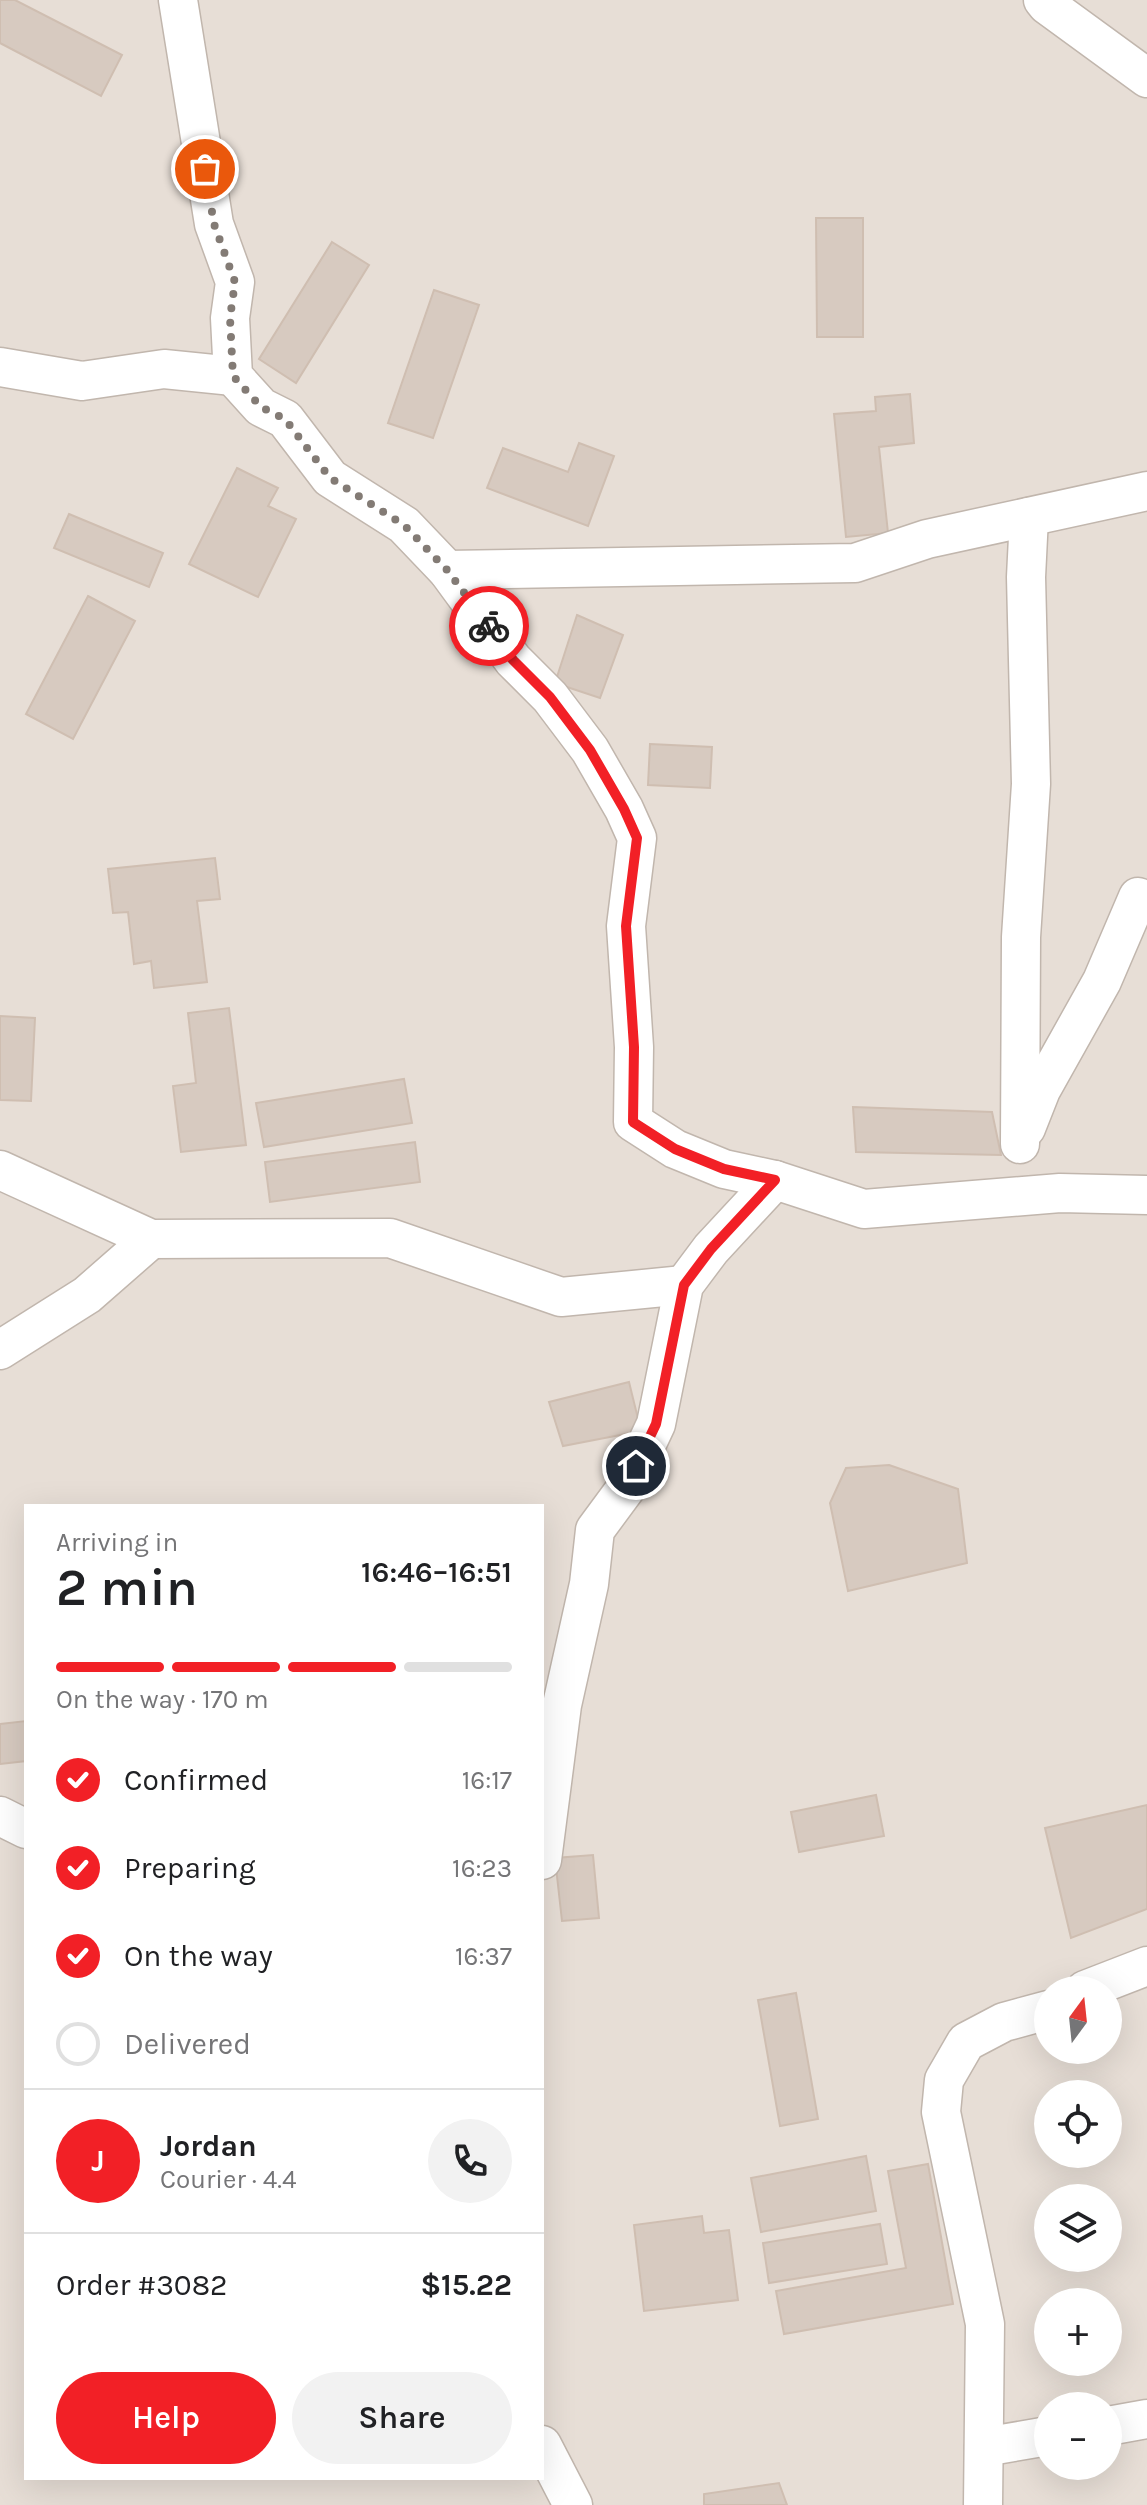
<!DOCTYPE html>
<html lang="en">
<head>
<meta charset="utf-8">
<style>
	body { margin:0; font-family:Karla,sans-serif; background:#f2f2f2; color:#202124; height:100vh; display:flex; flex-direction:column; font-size:30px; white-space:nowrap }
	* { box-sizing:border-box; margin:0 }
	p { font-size:26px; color:#757577 }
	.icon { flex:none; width:44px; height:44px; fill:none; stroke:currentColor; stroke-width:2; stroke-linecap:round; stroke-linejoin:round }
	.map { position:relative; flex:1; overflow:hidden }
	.side { position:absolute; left:24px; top:1504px; width:520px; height:976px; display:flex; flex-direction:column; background:#fff; border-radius:0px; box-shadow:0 8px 32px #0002 }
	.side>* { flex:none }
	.needle { width:52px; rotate:15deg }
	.buttons { position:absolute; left:1034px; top:1976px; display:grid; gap:16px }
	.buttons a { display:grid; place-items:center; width:88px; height:88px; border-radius:50%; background:#fff; box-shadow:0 8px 32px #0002; font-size:40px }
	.pin { position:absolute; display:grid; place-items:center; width:68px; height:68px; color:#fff; margin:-34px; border:4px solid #fff; border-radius:50%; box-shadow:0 2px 8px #0007 }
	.courier { position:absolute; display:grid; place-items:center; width:80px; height:80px; margin:-40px; border:6px solid #f22026; border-radius:50%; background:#fff; color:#222; box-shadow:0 2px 10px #0007 }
	.headline em { font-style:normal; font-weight:600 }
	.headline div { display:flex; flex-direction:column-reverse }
	.headline { display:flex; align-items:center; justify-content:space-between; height:136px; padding:0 32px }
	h1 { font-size:52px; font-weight:600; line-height:60px }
	.bar { display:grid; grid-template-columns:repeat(4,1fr); gap:12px 8px; align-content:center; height:96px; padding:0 32px }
	.bar i { height:10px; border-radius:6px; background:#e0e0e0 }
	.bar .active { background:#f22026 }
	.bar p { grid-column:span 4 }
	.line { display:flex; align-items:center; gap:20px; padding:0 32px; border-top:2px solid #e0e0e0 }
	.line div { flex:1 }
	.round { display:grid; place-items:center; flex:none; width:84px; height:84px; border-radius:42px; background:#f2f2f2 }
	ol { padding:0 32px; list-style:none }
	li { display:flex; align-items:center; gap:24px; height:88px }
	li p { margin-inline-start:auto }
	li .icon { padding:8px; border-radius:50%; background:#f22026; color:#fff; stroke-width:4 }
	li:last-child { color:#757577 }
	li i { width:44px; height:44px; border:4px solid #e0e0e0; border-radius:50% }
	.cta { display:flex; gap:16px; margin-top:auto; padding:16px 32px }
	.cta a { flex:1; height:92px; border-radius:48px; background:#f22026; color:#fff; font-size:32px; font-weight:600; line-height:92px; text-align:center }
	.cta a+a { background:#f2f2f2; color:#202124 }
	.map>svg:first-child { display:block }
	.residential { fill:#e7ded6; fill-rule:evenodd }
	.building { fill:#d7cac0; stroke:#cfbeb1; stroke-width:2 }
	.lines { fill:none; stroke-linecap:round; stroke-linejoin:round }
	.street-casing { stroke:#c1b6ad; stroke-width:41 }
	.street { stroke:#fff; stroke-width:38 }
	.done { stroke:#837b75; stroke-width:8; stroke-dasharray:0 14.4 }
	.route { stroke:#f22026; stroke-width:10 }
</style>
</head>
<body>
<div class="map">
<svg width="1147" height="2505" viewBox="0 0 1147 2505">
	<rect width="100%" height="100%" fill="#f3eee8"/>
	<!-- residential -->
	<path class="residential" d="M0 0H1147V2505H0ZM26 1506H542V2478H26ZM1048 1990H1108V2050H1048ZM1048 2094H1108V2154H1048ZM1048 2198H1108V2258H1048ZM1048 2302H1108V2362H1048ZM1048 2406H1108V2466H1048Z"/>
	<!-- building -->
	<g class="building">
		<polygon points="0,0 15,0 122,55 101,96 0,43"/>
		<polygon points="816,218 863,218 863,337 817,337"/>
		<polygon points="332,242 369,265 296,383 259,359"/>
		<polygon points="434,290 479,305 433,438 388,423"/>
		<polygon points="910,394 914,443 879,447 888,533 846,537 834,414 876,411 875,397"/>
		<polygon points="579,443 614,456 588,526 487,488 503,448 568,472"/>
		<polygon points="237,468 278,488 268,506 296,519 258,597 189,564"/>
		<polygon points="69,514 163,553 149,587 54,548"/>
		<polygon points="88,596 135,621 73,739 26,714"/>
		<polygon points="577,615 623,635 600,698 555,683"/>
		<polygon points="650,744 712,747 710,788 648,785"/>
		<polygon points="215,858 220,899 197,901 207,982 154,988 151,961 134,964 128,912 113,913 108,869"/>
		<polygon points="229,1008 246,1145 181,1152 173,1086 196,1083 188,1013"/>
		<polygon points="0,1016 35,1018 31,1101 0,1100"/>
		<polygon points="404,1079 412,1123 264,1147 256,1103"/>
		<polygon points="853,1107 992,1112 1001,1155 856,1152"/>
		<polygon points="415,1142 420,1182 270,1202 265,1162"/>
		<polygon points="629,1382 641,1431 563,1446 549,1402"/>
		<polygon points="889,1465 958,1489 967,1563 848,1591 830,1503 846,1468"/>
		<polygon points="26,1721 26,1761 0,1764 0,1724"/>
		<polygon points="876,1795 884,1836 799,1852 791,1812"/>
		<polygon points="1147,1805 1147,1909 1071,1938 1045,1828"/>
		<polygon points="593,1855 599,1918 562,1921 555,1858"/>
		<polygon points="796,1993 818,2119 780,2126 758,2000"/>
		<polygon points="866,2156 876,2211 761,2232 751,2178"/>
		<polygon points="928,2164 953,2304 784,2334 776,2291 906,2268 888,2171"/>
		<polygon points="702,2216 704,2233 729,2230 738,2300 644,2311 634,2225"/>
		<polygon points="880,2224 887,2264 769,2283 763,2243"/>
		<polygon points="779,2483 787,2505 704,2505 704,2494"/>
	</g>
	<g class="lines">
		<!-- street casing -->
		<g class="street-casing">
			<g id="street">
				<polyline points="178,0 214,224 235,282 230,318 233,376 261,407 285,419 330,478 404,525 447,570 513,660 550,697 590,750 624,809 637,838 626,926 634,1047 633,1122 675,1149 724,1169 775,1180 864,1209 1060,1193 1147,1195"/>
				<polyline points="1043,0 1047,5 1147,78"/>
				<polyline points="0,367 82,381 164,369 233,376"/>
				<polyline points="447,570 855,563 927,539 1147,491"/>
				<polyline points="1026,1128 1041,1090 1102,981 1138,897"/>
				<polyline points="1020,1144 1021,937 1031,784 1026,577 1029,517"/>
				<polyline points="0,1170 151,1239 390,1238 561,1297 684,1285"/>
				<polyline points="0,1350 87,1295 151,1239"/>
				<polyline points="0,1816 26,1829"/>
				<polyline points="542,1860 562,1705 589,1584 595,1530 626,1488 656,1424 684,1285 711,1249 775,1180"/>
				<polyline points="1085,1990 1147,1966"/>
				<polyline points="1108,2426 1147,2419"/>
				<polyline points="542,2445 573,2505"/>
				<polyline points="984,2447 1048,2436"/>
				<polyline points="983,2505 985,2324 941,2112 944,2080 966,2042 1004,2022 1048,2010"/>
			</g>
		</g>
		<!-- street -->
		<use href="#street" class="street"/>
	</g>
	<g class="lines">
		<!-- done -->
		<polyline class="done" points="205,169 214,224 235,282 230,318 233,376 261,407 285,419 330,478 404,525 447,570 489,626"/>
		<!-- route -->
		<polyline class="route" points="489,626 513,660 550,697 590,750 624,809 637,838 626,926 634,1047 633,1122 675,1149 724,1169 775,1180 711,1249 684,1285 656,1424 636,1466"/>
	</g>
</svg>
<div class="buttons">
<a><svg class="needle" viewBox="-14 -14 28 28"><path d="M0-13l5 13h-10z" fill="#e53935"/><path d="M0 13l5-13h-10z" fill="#757577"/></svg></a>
<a><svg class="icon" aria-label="locate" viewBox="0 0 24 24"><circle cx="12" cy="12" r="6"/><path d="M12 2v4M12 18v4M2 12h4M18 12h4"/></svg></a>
<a><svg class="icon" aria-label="layers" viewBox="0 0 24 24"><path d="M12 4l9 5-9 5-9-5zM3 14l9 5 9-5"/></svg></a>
<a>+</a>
<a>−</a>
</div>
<div class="pin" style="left:205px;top:169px;background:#ea580c"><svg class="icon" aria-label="bag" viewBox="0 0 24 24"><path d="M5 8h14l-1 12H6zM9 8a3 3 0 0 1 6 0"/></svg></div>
<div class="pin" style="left:636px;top:1466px;background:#1f2937"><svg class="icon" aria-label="home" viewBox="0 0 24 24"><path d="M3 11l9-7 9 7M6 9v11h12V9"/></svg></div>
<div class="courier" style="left:489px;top:626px"><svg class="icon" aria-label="bike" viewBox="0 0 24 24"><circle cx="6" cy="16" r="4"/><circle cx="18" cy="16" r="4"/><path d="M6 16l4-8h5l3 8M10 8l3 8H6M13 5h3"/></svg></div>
<section class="side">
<div class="headline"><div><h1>2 min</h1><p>Arriving in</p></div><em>16:46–16:51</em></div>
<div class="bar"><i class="active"></i><i class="active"></i><i class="active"></i><i></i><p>On the way · 170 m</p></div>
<ol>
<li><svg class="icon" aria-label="check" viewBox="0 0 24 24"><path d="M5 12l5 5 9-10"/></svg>Confirmed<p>16:17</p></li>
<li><svg class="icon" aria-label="check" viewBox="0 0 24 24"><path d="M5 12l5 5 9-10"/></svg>Preparing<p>16:23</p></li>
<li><svg class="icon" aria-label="check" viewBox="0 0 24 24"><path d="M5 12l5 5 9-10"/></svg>On the way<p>16:37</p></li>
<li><i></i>Delivered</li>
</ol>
<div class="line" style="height:144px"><b class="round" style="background:#f22026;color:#fff">J</b><div><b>Jordan</b><p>Courier · 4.4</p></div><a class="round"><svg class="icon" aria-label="phone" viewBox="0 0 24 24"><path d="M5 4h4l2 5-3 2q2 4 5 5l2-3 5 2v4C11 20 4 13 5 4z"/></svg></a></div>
<div class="line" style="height:104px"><div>Order #3082</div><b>$15.22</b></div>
<div class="cta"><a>Help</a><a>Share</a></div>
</section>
</div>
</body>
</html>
